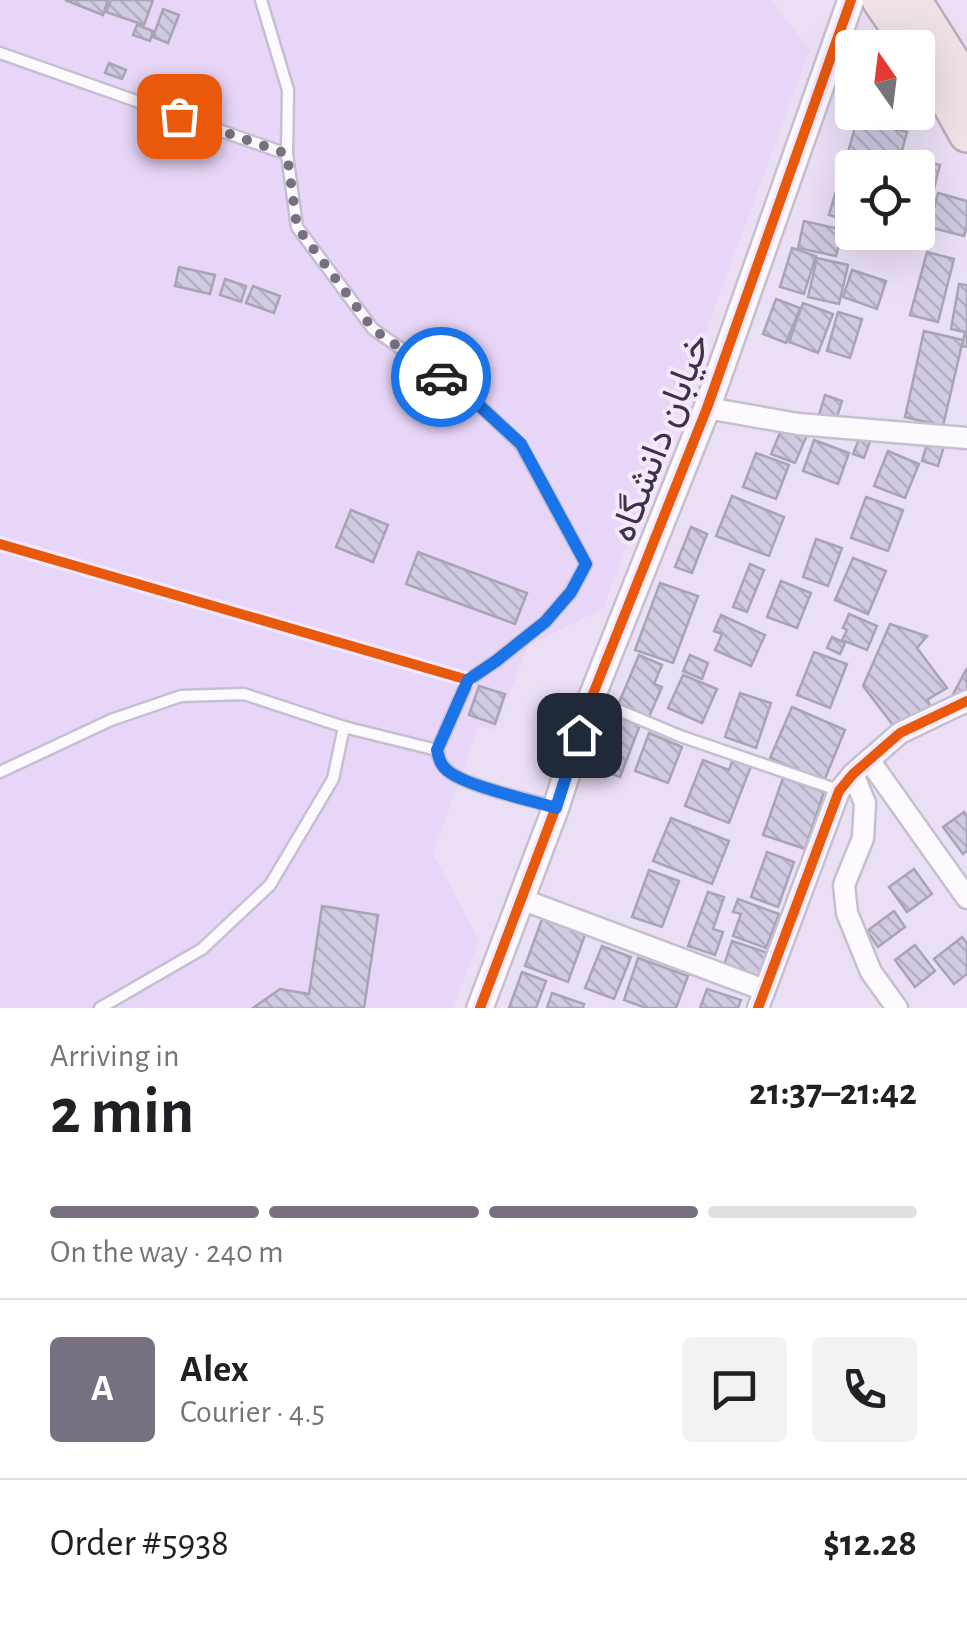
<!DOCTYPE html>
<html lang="en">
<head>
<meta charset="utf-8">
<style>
	body { margin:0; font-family:"Alegreya Sans",Vazirmatn,sans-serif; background:#f2f2f2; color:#202124; height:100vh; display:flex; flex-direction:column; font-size:38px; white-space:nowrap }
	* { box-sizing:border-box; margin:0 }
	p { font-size:32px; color:#757577 }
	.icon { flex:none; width:55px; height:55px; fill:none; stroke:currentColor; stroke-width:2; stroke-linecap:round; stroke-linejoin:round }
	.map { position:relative; height:1008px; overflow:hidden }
	.side { display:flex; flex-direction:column; background:#fff; flex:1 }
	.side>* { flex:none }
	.needle { width:65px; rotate:346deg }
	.fabs { position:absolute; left:835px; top:30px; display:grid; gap:20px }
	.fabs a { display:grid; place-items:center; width:100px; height:100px; border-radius:10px; background:#fff; box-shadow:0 10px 40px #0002; font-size:50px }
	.pin { position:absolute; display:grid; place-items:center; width:85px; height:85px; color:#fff; margin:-42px; border-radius:20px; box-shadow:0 5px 15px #0006 }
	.courier { position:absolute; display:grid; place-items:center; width:100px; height:100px; margin:-50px; border:8px solid #1a73e8; border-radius:50%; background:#fff; color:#222; box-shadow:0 2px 12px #0007 }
	.overview em { font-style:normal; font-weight:700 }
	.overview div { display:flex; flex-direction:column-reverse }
	.overview { display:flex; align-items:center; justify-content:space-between; height:170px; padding:0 50px }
	h1 { font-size:65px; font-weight:700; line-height:75px }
	.bar { display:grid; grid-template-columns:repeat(4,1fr); gap:15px 10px; align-content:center; height:120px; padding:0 50px }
	.bar i { height:12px; border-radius:8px; background:#e0e0e0 }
	.bar .on { background:#787081 }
	.bar p { grid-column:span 4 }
	.line { display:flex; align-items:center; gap:25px; padding:0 50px; border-top:2px solid #e0e0e0 }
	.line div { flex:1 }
	.round { display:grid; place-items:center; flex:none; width:105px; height:105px; border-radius:10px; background:#f2f2f2 }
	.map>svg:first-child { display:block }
	.built { fill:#e8d6f8 }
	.building { fill:url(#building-back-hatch); stroke:#a9a4b4; stroke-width:2.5 }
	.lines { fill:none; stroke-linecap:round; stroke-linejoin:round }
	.service-casing { stroke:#c7bfcf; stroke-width:15 }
	.minor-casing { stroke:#c7bfcf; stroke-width:25 }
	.tertiary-casing { stroke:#c7bfcf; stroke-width:30 }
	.trunk-casing { stroke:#beaab7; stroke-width:40 }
	.service { stroke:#fcfafe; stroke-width:10 }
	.minor { stroke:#fcfafe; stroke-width:20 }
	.tertiary { stroke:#fcfafe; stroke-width:25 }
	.trunk { stroke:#efe2e6; stroke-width:35 }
	.cycleway-casing { stroke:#f4e8ff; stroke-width:16 }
	.cycleway { stroke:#e8590c; stroke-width:10 }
	.done { stroke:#787081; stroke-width:10; stroke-dasharray:0 18 }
	.route { stroke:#1a73e8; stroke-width:12 }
	.labels { text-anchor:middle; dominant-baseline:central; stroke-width:8; stroke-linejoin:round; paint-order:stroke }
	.street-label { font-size:38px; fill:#3b3442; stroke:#f4e8ff }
</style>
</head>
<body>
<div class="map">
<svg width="967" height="1008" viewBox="0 0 967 1008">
	<defs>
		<pattern id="building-back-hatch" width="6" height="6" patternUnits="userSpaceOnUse" patternTransform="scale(2.5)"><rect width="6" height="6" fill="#d0cae2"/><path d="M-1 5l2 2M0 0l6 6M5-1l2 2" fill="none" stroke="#b4aec3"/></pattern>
	</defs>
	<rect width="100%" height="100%" fill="#eadff5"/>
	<!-- built -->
	<polygon class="built" points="0,0 771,0 810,50 603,609 528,646 495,730 479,725 433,854 479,940 453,1008 0,1008"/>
	<!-- building -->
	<g class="building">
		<polygon points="65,0 108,0 103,15"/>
		<polygon points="111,0 153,0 144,25 106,12"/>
		<polygon points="163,9 179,15 168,43 153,37"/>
		<polygon points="137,25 153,31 150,41 133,35"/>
		<polygon points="109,63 126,70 122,79 105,73"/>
		<polygon points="852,78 852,112 859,112 858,115 842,109"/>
		<polygon points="857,120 907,132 898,165 848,152"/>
		<polygon points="846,156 888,168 852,168 852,191 837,187"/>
		<polygon points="909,158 940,165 929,208 918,206 918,168 906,168"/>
		<polygon points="938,193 967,201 967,225 964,236 929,227"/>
		<polygon points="835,194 852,199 852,222 829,215"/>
		<polygon points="804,221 843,230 836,256 798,248"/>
		<polygon points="792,248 816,256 804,294 780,287"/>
		<polygon points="927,252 954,259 938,322 910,315"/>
		<polygon points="817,258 848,265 839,304 808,297"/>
		<polygon points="179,267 215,275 210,294 175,286"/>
		<polygon points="852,270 886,281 877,309 843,297"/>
		<polygon points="225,279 246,286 241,302 220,295"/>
		<polygon points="959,284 967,285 967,347 962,346 965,332 951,329"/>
		<polygon points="253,286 280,296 274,313 246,303"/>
		<polygon points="776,299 800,308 786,343 763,334"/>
		<polygon points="803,303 833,314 818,353 789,342"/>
		<polygon points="838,312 862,319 850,358 827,351"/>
		<polygon points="924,331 963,340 943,426 905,417"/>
		<polygon points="825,395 842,401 835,423 818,418"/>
		<polygon points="782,428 808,433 795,463 771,454"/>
		<polygon points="862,432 872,436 864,458 853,454"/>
		<polygon points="814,440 849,453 838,484 803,471"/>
		<polygon points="928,441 944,446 938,466 922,461"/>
		<polygon points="888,451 919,464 905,498 874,486"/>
		<polygon points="756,453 789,465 776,499 743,487"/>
		<polygon points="732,496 784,517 769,556 716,536"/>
		<polygon points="866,497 903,510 888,551 851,538"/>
		<polygon points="351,510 388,525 373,562 336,547"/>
		<polygon points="691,527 707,534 692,573 675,567"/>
		<polygon points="816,539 842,548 828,586 803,577"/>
		<polygon points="418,552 527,593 515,624 406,584"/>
		<polygon points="853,558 886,571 868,614 835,600"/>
		<polygon points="750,564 764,570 747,612 733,607"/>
		<polygon points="781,581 811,593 797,628 767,617"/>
		<polygon points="660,583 698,596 673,663 635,650"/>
		<polygon points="849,614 877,626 867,650 842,640 847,630 843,628"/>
		<polygon points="721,615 765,635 751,666 715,650 722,634 714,631"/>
		<polygon points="890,624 927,636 917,648 947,688 927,700 932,708 893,725 863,686"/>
		<polygon points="832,637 845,643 840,654 827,648"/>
		<polygon points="814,652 847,664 830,708 797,695"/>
		<polygon points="639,655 662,665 654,684 662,687 649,717 618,705"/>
		<polygon points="690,655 708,663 702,679 683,671"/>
		<polygon points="967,668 967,692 951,698"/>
		<polygon points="683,675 717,689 702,723 668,708"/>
		<polygon points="479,686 505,694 495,724 469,715"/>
		<polygon points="740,693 771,703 756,748 725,737"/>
		<polygon points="792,707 845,730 824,781 770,758"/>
		<polygon points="621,717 640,725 620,777 601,770"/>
		<polygon points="649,733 682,747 668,783 635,771"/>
		<polygon points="733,759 751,766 729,823 685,806 703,760 729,770"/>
		<polygon points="783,778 824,792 805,849 763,835"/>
		<polygon points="964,812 967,816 967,851 963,854 943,827"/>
		<polygon points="671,818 729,841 712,884 653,861"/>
		<polygon points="767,852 794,862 778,907 751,897"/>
		<polygon points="914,869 932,894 907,912 889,887"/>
		<polygon points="649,870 679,881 662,927 632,917"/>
		<polygon points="708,892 724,897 713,929 723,932 715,955 688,946"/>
		<polygon points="738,899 779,914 766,948 733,936 741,914 733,912"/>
		<polygon points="322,906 378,915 364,1008 253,1008 280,989 309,994"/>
		<polygon points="894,911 905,927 878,947 867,931"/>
		<polygon points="543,916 586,932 568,982 525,966"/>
		<polygon points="962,937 967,943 967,974 954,984 934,959"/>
		<polygon points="732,941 768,953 759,980 723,968"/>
		<polygon points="915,945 935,971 915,987 895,960"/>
		<polygon points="602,946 631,957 614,999 585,988"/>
		<polygon points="638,958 688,976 676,1008 646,1008 624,1000"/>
		<polygon points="522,972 546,981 536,1008 509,1008"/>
		<polygon points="707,989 741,1000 738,1008 700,1008"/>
		<polygon points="552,993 584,1004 583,1008 547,1008"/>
	</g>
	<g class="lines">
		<!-- service casing -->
		<g class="service-casing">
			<g id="service">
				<polyline points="0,53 287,154"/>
				<polyline points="0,544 468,680"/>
				<polyline points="592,699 680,736 838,790"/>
				<path d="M437 750C439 759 441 765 448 771 466 786 530 800 555 807"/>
				<polyline points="0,772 111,720 181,696 244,694 344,727 437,750 468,680 496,661 545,622 571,592 586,564 521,445 471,397 373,329 297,227 287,154 288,90 261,0"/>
				<polyline points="100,1008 202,949 270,885 333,779 344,727"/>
			</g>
		</g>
		<!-- minor casing -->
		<g class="minor-casing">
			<g id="minor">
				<polyline points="707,408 798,424 967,438"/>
				<polyline points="869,760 967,898"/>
				<polyline points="853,774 865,803 863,838 844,885 847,913 871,972 897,1008"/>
				<polyline points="521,899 764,990"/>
				<polyline points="758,1008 839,791 853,774 900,733 967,701"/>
			</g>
		</g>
		<!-- tertiary casing -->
		<g class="tertiary-casing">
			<polyline id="tertiary" points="480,1008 556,807 591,699 707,408 851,0"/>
		</g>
		<!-- trunk casing -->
		<g class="trunk-casing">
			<g id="trunk">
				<polyline points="880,0 913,48"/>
				<polyline points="913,0 967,86"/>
				<polyline points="918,55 946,96 967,134"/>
			</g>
		</g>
		<!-- service -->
		<use href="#service" class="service"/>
		<!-- minor -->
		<use href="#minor" class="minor"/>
		<!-- tertiary -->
		<use href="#tertiary" class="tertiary"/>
		<!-- trunk -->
		<use href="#trunk" class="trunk"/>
		<!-- cycleway casing -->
		<g class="cycleway-casing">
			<g id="cycleway">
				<polyline points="0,544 468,680"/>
				<polyline points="480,1008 556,807 591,699 707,408 851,0"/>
				<polyline points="758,1008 839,791 853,774 900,733 967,701"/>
			</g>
		</g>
		<!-- cycleway -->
		<use href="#cycleway" class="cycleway"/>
	</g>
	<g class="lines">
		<!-- done -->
		<polyline class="done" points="179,116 287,154 297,227 373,329 441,377"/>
		<!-- route -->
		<path class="route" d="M441 377 470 397 521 444 586 564 571 592 545 622 496 661 468 680 437 750C439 759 441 766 448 771 466 786 530 800 556 808L579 735"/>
	</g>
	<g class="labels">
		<!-- street labels -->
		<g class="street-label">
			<text transform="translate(661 438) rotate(-69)">خیابان دانشگاه</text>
		</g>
	</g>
</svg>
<div class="fabs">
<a><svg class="needle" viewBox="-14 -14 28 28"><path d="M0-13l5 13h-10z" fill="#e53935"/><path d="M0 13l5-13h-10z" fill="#757577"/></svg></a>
<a><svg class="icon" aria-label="locate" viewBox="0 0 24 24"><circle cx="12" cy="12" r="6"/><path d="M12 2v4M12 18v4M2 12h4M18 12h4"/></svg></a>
</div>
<div class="pin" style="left:179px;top:116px;background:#ea580c"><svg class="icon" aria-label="bag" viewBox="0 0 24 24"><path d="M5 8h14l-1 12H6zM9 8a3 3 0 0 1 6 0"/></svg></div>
<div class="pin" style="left:579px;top:735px;background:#1f2937"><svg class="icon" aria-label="home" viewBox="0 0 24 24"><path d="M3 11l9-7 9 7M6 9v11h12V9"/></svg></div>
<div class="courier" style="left:441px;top:377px"><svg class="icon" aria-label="car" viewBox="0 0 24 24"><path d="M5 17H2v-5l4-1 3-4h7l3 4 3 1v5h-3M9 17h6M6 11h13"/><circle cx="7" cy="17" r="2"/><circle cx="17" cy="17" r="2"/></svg></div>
</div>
<section class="side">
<div class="overview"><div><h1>2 min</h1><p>Arriving in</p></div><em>21:37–21:42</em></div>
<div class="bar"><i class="on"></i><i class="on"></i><i class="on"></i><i></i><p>On the way · 240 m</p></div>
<div class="line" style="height:180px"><b class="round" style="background:#787081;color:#fff">A</b><div><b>Alex</b><p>Courier · 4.5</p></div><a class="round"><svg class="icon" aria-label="chat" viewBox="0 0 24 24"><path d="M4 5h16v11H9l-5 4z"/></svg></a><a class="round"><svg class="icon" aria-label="phone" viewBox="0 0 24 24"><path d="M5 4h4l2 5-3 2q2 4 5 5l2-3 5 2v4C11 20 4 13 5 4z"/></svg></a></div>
<div class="line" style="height:130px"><div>Order #5938</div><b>$12.28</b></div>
</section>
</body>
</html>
